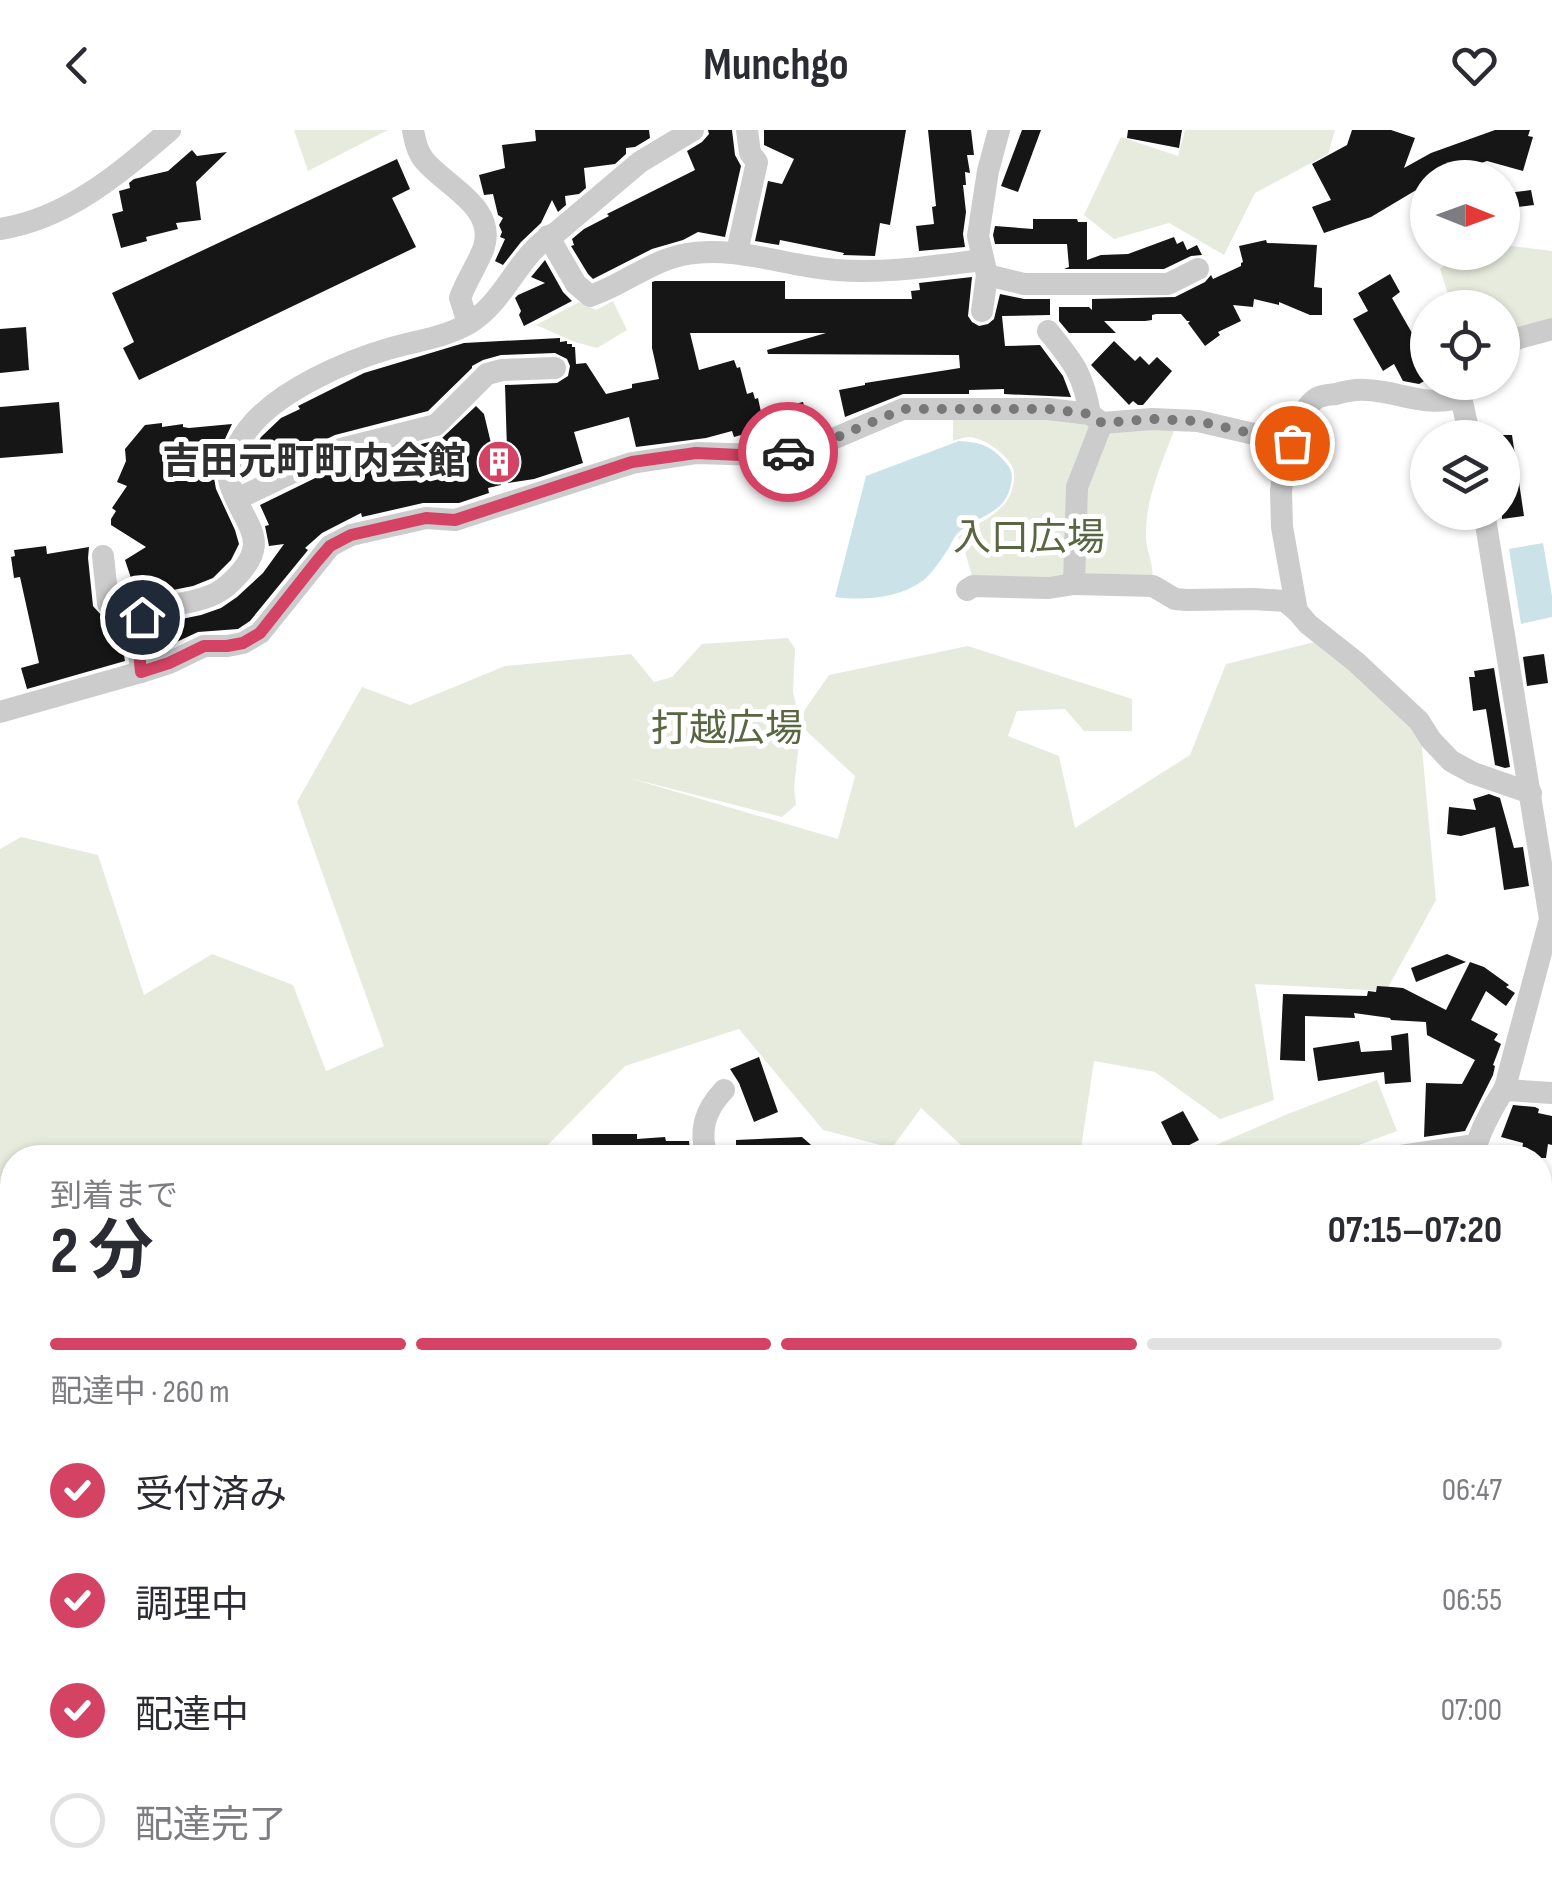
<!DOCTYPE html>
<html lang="ja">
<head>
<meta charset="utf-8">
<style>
	body { margin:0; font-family:"Sofia Sans Condensed","Noto Sans JP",sans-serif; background:#f7f7f7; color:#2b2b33; height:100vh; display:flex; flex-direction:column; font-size:38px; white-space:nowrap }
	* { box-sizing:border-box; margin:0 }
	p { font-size:32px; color:#7c7c81 }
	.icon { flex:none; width:55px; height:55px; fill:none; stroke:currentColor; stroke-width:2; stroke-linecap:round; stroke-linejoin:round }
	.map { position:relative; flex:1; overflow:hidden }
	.sheet { position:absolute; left:0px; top:1015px; width:1552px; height:752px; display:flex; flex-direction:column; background:#fff; border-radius:40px 40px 0 0; box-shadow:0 2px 8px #0004 }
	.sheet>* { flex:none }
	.needle { width:65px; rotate:91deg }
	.controls { position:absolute; left:1410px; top:30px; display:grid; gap:20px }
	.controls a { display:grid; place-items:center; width:110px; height:110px; border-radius:50%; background:#fff; box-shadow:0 2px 8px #0004; font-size:50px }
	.pin { position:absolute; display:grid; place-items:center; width:85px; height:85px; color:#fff; margin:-42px; border:5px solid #fff; border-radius:50%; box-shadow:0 2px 10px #0007 }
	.courier { position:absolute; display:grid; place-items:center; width:100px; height:100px; margin:-50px; border:8px solid #d44364; border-radius:50%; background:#fff; color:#222; box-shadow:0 2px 12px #0007 }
	.headline em { font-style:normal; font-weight:700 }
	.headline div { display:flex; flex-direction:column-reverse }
	.headline { display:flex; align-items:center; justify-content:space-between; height:170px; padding:0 50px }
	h1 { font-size:65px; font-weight:700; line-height:75px }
	.bar { display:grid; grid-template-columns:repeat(4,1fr); gap:15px 10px; align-content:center; height:120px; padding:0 50px }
	.bar i { height:12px; border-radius:8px; background:#e1e1e2 }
	.bar .current { background:#d44364 }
	.bar p { grid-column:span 4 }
	ol { padding:0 50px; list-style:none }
	li { display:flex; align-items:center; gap:30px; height:110px }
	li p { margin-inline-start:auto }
	li .icon { padding:10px; border-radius:50%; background:#d44364; color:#fff; stroke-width:4 }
	li:last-child { color:#7c7c81 }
	li i { width:55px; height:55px; border:5px solid #e1e1e2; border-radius:50% }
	header { display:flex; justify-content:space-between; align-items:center; height:130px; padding:0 50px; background:#fff; font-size:45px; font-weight:700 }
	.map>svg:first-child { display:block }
	.green { fill:#e7ebde; fill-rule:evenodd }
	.water { fill:#cce2e9 }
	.building { fill:#161616 }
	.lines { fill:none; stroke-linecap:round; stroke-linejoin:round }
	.minor { stroke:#ccc; stroke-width:22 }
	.done { stroke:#787878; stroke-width:10; stroke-dasharray:0 18 }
	.route { stroke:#d44364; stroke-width:12 }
	.labels { text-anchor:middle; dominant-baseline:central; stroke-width:10; stroke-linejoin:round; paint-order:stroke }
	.poi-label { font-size:38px; font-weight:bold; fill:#2f2f2f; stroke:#fff; text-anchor:end }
	.park-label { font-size:38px; fill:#586641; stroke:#fff }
</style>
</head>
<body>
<header><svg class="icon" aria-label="back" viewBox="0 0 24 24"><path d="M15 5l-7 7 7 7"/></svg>Munchgo<svg class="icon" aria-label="heart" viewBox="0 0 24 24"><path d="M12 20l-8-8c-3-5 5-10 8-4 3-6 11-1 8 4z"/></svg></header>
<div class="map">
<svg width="1552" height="1766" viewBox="0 0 1552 1766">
	<rect width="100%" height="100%" fill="#fff"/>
	<!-- green -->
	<g class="green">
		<polygon points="294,0 388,0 308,41"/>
		<polygon points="1185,0 1335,0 1328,24 1255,63 1224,125 1169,93 1114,109 1084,85 1121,7 1178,26"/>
		<polygon points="1503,115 1552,121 1552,190 1503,205 1502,178 1452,177 1440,139 1459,122 1502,122"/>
		<polygon points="613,171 627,200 597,218 575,212 536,195 579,172 596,180"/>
		<path d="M1088 289 1091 294 1070 449 973 450 964 418 958 407C973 396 1000 384 1008 369 1013 361 1016 346 1013 338 1007 324 983 307 968 307 965 307 956 310 953 311V290Z"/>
		<path d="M1177 293C1164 328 1146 365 1146 403 1145 420 1155 434 1152 451L1079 447 1084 350 1105 301Z"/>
		<path d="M788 508 795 519 793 562 799 588 829 545 968 516 1132 569V601H1084L1065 579 1017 581 1008 606 1059 626 1075 698 1190 625 1226 534 1319 511 1421 608 1436 770 1386 861 1255 854 1274 970 1220 989 1155 942 1094 931 1080 1025 1071 1027H974L921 978 892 1018 823 1000 739 899 625 936 536 1027 12 1028V1336L0 1331V719L21 707 98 725 144 865 212 824 293 855 326 941 384 916 297 672 362 557 410 575 505 536 631 524 654 552 672 547 702 514ZM801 596 855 646 838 709 629 648 782 687 796 675 794 657Z"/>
		<polygon points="1377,950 1397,1001 1326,1027 1188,1027 1290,983"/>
		<polygon points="0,1621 12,1630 12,1690 0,1696"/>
		<polygon points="361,1755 450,1755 439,1766 376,1766"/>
		<polygon points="604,1755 736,1755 759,1766 601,1766"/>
		<polygon points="1159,1755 1349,1755 1361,1766 1137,1766"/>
	</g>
	<!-- water -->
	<g class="water">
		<path d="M959 311C980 312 992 316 1006 333 1012 339 1013 346 1011 354 1005 387 974 385 956 405 953 409 951 414 949 418 942 428 933 442 925 449 902 468 863 471 835 467L866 346Z"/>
		<polygon points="1543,413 1552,466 1552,487 1521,494 1509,419"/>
	</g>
	<!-- building -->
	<g class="building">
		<polygon points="535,0 649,0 650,8 635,17 626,18 626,24 615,34 584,38 586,58 579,64 565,66 566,75 558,82 552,70 541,93 521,112 503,135 495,131 505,109 500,107 502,102 499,95 503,88 498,85 493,64 484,65 479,45 505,38 502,15 536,11"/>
		<polygon points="708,0 732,0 735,25 741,36 725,107 698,102 683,110 652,119 593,149 588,144 571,116 574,115 572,109 584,99 609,86 607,84 695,40 687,21 702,12 709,4"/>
		<polygon points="764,0 906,0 890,95 880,93 875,126 843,125 844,123 780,110 779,115 755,111 768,51 782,54 794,29 764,15"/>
		<polygon points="928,0 971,0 974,25 967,25 970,43 965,42 966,55 963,55 966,82 963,104 965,117 919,121 916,96 934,94 932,77 936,76"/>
		<polygon points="1022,0 1041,0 1018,62 1001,56"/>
		<polygon points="1128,0 1182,0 1179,18 1127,8"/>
		<polygon points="1352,0 1391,0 1415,8 1404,38 1431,23 1495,0 1530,0 1528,6 1533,7 1523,41 1487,31 1439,48 1428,48 1428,53 1371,87 1324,103 1312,77 1331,70 1312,34 1347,15"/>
		<polygon points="192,20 197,26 227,22 196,52 201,90 176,93 178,99 146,107 147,111 121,118 112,84 123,81 119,61 130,58 129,53 134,49 168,41"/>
		<polygon points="397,29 410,59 392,68 416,117 139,250 123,218 134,212 112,163"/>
		<polygon points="1531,60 1534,75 1509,78 1507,63"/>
		<polygon points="1033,89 1077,89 1078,92 1087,92 1087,130 1101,125 1128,124 1174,107 1177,114 1183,111 1187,120 1197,115 1202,125 1191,126 1164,139 1064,139 1069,137 1067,114 995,114 993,105 995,96 1033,99"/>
		<polygon points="1266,110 1267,113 1317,115 1314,157 1322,158 1322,185 1310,185 1279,172 1279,175 1254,169 1253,177 1233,175 1241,191 1218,202 1220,205 1205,216 1188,193 1190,191 1187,191 1181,184 1156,184 1152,185 1152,190 1145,191 1104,191 1116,203 1069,203 1059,191 1059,177 1089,177 1092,180 1092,169 1175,167 1205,152 1211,145 1213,149 1241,136 1241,133 1243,132 1239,116"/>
		<polygon points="545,130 563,162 572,171 524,196 519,185 521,181 515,168 518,165 545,153 531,147"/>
		<polygon points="1390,144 1400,162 1392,168 1428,231 1428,249 1419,254 1403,251 1394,234 1383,241 1353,189 1368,181 1358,163"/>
		<polygon points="972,147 968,186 972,192 979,196 988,194 994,189 1000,164 1024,169 1050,169 1050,185 1002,186 1005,216 1040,215 1063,246 1071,267 1004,264 1004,259 969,260 969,264 903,264 845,287 839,260 865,255 865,253 960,238 959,225 768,224 767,220 826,203 690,203 699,240 734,230 737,238 740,237 747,264 753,262 755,269 758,268 761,282 803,272 810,297 805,298 806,302 769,308 766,298 734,307 732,301 706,308 636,317 629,287 574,302 583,333 534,349 508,353 505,255 557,253 568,246 570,236 567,229 555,223 501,225 483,230 472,236 472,238 428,281 335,305 244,349 246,334 261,307 281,288 300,279 298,276 364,243 464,213 560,208 560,212 567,211 567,214 572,214 572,217 575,217 576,234 586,233 606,264 632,258 632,254 659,249 652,218 652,152 655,151 785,151 785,169 912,169 911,161 920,160 919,153"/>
		<polygon points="26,197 29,240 0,243 0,199"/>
		<polygon points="1114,211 1135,231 1140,226 1149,235 1157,227 1172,241 1143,275 1138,275 1133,271 1129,275 1091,235"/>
		<polygon points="59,272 63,323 0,328 0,277"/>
		<polygon points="476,276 484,284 501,355 488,358 489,363 459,373 423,373 362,387 361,383 322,403 305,418 308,420 250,491 238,499 198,502 155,522 152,504 155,498 167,492 201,485 221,478 237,467 263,443 284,414 269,416 265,396 269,395 260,375 346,333 441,309"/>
		<polygon points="162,293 162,297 183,294 183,297 189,298 232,294 218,324 214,348 216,359 235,400 239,414 231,430 213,448 193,456 158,463 142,470 138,469 125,430 146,417 111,395 111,389 116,381 112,378 127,356 117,352 126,331 125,319 145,295"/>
		<polygon points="1502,305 1512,305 1524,386 1502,389"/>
		<polygon points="46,416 47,424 89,417 88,428 93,476 102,486 118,493 125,531 27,559 21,538 39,533 20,447 14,448 11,427 15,426 14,420"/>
		<polygon points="1544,524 1548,553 1527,556 1523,527"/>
		<polygon points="1494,538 1510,637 1505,638 1495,635 1486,579 1473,581 1469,547 1475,547 1474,541"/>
		<polygon points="1489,664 1500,668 1514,718 1523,717 1529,756 1504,760 1495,697 1461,706 1447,704 1449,677 1476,680 1473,669"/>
		<polygon points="1447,824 1466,832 1416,852 1411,838"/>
		<polygon points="1470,832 1484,837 1509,855 1506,857 1515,863 1506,876 1486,861 1471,890 1498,904 1494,910 1501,914 1493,935 1495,936 1493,945 1465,1001 1424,1007 1426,953 1462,954 1475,930 1427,905 1426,892 1391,890 1390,888 1354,883 1355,888 1305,886 1305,931 1280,930 1283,864 1367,866 1368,861 1376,862 1377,856 1392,857 1403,858 1446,880"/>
		<polygon points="1408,903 1411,952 1385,954 1384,942 1318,951 1313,918 1359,911 1361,922 1392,920 1391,906"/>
		<polygon points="759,927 778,982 754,992 739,953 730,939"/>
		<polygon points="1513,975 1535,977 1539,979 1538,983 1552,986 1552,1015 1548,1014 1546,1028 1521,1028 1523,1013 1501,1007"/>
		<polygon points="1183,981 1199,1010 1176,1022 1161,992"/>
		<polygon points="592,1004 637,1004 637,1009 665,1007 666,1011 689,1011 691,1028 593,1028"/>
		<polygon points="802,1007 826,1028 736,1028 736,1010"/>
	</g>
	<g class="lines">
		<!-- minor -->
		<g class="minor">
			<path d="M413 0C415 11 417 21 424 30 445 56 496 76 484 117 478 134 466 151 460 168L468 193"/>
			<path d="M0 99C67 89 120 43 170 0"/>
			<path d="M548 106 576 154 590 166C621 156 649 132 682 125 734 114 784 136 836 140 885 144 934 136 983 130"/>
			<polyline points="737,122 757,32 750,23 747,0"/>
			<polyline points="987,145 1024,154 1168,154 1198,139"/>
			<polyline points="982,181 987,145 978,106 988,41 999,0"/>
			<path d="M1048 201C1073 232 1083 243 1090 284"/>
			<polyline points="1502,216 1519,208 1552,199"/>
			<polyline points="1465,252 1461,267 1470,308"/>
			<polyline points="1102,293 1077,357 1074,454 1153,456 1175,469 1187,470 1254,469 1285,471 1297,481"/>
			<polyline points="1292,313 1285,330 1281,361 1282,397 1297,481 1308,494 1356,532 1419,591 1431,610 1451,631 1473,643 1531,663"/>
			<polyline points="237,369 341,319 436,295 487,244 502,240 555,238"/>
			<polyline points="103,426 108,473 143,487"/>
			<polyline points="967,460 973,456 1049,458 1074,454"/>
			<path d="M141 542 137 502 143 487C149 484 156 479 163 477 185 472 210 471 228 455 277 411 244 398 230 354 224 333 241 307 254 292 284 259 346 231 388 219 415 211 443 208 468 194 507 171 518 122 557 102L640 32 693 0"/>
			<path d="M0 582 141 542 169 533 204 516H227L243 513 260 503 330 416 351 405 426 388 455 390 632 333 697 323 761 325 821 314 903 279H1048L1090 284 1102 293 1152 289 1198 291 1292 313C1297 300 1302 280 1313 271 1319 265 1328 265 1336 264 1346 261 1356 259 1367 260 1402 262 1426 278 1461 267"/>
			<polyline points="1506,960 1552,963"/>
			<path d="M707 1028C699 1001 704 981 724 960"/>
			<polyline points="1387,1028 1475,1015"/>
			<path d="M1474 1028C1476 1010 1485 993 1493 978 1500 965 1506 960 1508 946L1550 789 1484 382"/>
			<polyline points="1540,1225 1546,1330 1540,1368"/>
			<polyline points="0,1436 12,1440"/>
			<polyline points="1540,1709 1552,1712"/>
			<polyline points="1410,1766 1429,1755"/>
		</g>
	</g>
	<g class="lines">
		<!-- done -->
		<polyline class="done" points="788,322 821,314 903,279 1048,279 1090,284 1102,293 1152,289 1198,291 1292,313"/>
		<!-- route -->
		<polyline class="route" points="142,487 137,502 141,542 169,533 204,516 227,516 243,513 260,503 317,431 330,416 351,405 426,388 455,390 632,332 696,323 762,326 788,322"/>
	</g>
	<!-- icons -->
	<defs>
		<g id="building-disc" transform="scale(2.25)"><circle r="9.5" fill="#d44364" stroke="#fff"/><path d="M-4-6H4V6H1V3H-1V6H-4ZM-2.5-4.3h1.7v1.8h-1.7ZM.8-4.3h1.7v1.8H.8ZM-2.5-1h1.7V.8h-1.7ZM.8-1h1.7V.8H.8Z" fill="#fff"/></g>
	</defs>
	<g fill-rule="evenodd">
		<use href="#building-disc" x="499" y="332"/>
	</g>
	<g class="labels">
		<!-- poi labels -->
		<g class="poi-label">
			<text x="466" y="332">吉田元町町内会館</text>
		</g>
		<!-- park labels -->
		<g class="park-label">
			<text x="1029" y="408">入口広場</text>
			<text x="727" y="599">打越広場</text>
		</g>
	</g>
</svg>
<div class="controls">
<a><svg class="needle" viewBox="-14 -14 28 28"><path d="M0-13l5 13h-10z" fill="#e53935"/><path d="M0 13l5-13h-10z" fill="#7c7c81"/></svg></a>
<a><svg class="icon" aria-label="locate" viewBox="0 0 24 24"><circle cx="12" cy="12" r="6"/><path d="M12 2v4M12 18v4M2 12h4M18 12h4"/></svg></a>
<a><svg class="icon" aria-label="layers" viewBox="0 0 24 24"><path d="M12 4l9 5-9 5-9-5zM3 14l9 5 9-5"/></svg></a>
</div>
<div class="pin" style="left:1292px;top:313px;background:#ea580c"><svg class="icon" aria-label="bag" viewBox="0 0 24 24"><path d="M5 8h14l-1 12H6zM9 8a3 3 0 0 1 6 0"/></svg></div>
<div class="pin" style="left:142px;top:487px;background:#1f2937"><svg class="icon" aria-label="home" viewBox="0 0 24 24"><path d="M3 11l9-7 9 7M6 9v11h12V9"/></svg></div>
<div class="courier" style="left:788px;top:322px"><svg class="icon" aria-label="car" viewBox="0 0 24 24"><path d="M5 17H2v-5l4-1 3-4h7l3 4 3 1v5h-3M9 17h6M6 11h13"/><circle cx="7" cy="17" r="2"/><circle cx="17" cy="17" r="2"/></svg></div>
<section class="sheet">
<div class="headline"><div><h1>2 分</h1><p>到着まで</p></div><em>07:15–07:20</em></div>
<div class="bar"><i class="current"></i><i class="current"></i><i class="current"></i><i></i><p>配達中 · 260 m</p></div>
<ol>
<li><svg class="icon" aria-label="check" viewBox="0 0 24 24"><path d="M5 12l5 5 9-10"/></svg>受付済み<p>06:47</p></li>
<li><svg class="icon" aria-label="check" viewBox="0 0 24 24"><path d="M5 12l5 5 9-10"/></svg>調理中<p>06:55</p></li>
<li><svg class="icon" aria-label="check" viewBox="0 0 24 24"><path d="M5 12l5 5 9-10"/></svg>配達中<p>07:00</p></li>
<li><i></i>配達完了</li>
</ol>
</section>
</div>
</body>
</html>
